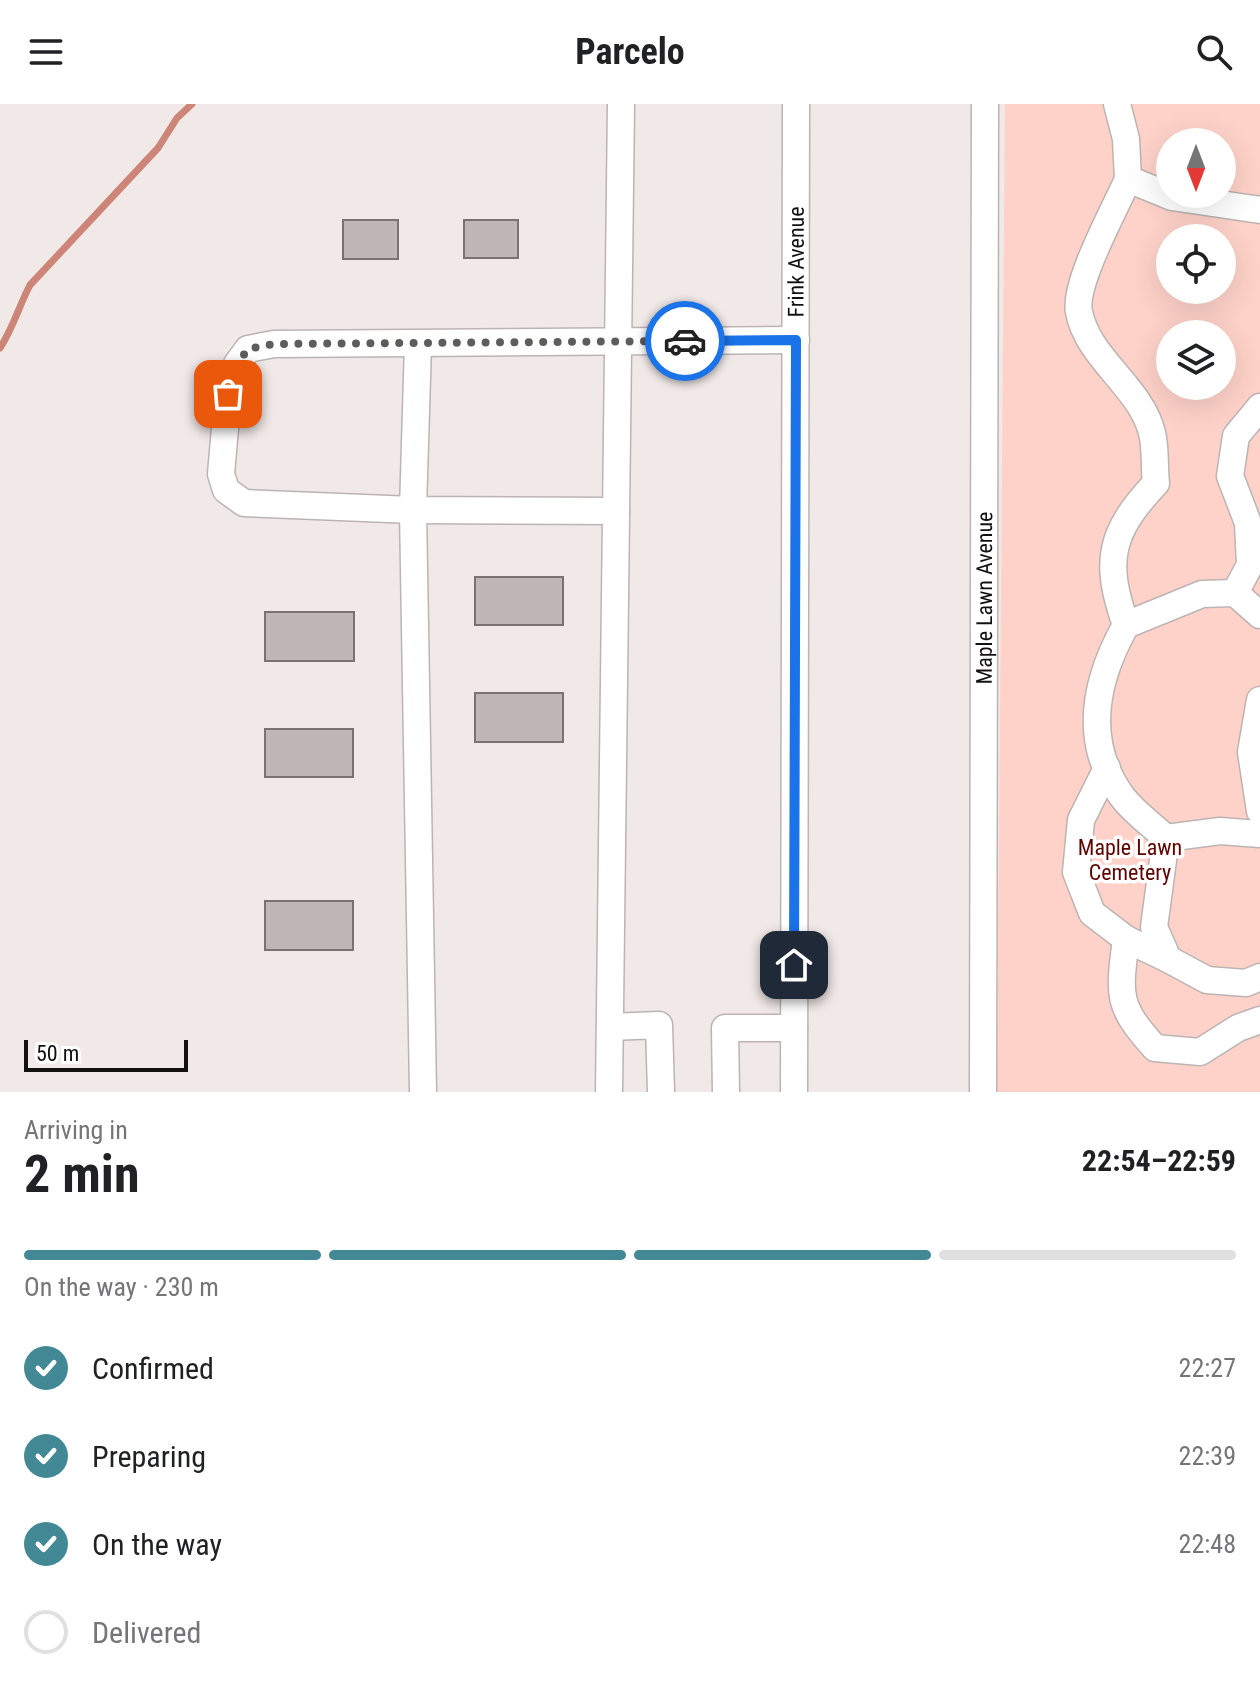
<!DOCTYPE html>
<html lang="en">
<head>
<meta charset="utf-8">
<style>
	body { margin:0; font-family:"Roboto Condensed",sans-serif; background:#f6f6f6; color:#202124; height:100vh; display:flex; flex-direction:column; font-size:30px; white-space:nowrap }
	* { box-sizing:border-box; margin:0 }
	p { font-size:26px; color:#757577 }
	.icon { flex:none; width:44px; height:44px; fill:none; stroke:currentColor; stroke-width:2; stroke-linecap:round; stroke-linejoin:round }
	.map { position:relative; height:988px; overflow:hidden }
	.panel { display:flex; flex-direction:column; background:#fff; flex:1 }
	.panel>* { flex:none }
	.needle { width:52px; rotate:180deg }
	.tools { position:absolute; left:1156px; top:24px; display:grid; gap:16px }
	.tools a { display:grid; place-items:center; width:80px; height:80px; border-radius:50%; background:#fff; box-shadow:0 8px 32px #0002; font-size:40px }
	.scale { position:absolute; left:24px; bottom:20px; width:164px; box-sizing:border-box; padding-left:8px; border:4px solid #131010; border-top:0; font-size:22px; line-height:28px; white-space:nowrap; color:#131010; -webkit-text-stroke:6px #fff; paint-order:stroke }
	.pin { position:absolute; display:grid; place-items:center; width:68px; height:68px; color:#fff; margin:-34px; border-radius:16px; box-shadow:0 4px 12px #0006 }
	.courier { position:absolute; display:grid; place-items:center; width:80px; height:80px; margin:-40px; border:6px solid #1a73e8; border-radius:50%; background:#fff; color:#222; box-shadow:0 2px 10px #0007 }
	.summary em { font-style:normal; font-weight:700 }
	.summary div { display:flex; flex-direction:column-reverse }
	.summary { display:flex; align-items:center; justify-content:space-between; height:136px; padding:0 24px }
	h1 { font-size:52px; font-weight:700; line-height:60px }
	.bar { display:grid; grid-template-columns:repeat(4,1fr); gap:12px 8px; align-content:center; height:96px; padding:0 24px }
	.bar i { height:10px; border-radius:6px; background:#e0e0e0 }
	.bar .selected { background:#438895 }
	.bar p { grid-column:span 4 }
	ol { padding:0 24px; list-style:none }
	li { display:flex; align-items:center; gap:24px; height:88px }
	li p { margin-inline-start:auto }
	li .icon { padding:8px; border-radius:50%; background:#438895; color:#fff; stroke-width:4 }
	li:last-child { color:#757577 }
	li i { width:44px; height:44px; border:4px solid #e0e0e0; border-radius:50% }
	header { display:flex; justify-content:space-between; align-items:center; height:104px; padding:0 24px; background:#fff; font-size:36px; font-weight:700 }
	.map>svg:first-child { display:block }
	.green { fill:#fed2c9; fill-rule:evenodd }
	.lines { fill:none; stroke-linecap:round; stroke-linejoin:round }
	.stream { stroke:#cd8578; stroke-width:7 }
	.building { fill:#bfb7b6; stroke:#797270; stroke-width:2 }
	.minor-casing { stroke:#bcb4b3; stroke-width:29 }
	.minor { stroke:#fff; stroke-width:26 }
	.done { stroke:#615c5c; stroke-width:8; stroke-dasharray:0 14.4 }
	.route { stroke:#1a73e8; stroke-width:10 }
	.labels { text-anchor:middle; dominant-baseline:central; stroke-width:7; stroke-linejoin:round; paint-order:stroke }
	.street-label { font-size:22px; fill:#131010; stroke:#fff }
	.park-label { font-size:22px; fill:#5d0300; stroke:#fff }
</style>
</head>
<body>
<header><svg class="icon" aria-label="menu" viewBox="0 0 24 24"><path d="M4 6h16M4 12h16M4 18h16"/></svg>Parcelo<svg class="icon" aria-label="search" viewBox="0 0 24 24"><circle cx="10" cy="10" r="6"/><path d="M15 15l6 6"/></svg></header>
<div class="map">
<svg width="1260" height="988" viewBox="0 0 1260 988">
	<rect width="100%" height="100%" fill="#f1e9e8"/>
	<!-- green -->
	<path class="green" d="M1005 0H1260V988H997ZM1170 38H1222V90H1170ZM1170 134H1222V186H1170ZM1170 230H1222V282H1170Z"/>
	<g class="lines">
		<!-- stream -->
		<path class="stream" d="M0 244C13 224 19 202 30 181L158 44 177 14 192 0"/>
	</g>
	<!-- building -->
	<g class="building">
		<rect x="343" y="116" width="55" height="39"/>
		<rect x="464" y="116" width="54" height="38"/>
		<rect x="475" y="473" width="88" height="48"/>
		<rect x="265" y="508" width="89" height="49"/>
		<rect x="475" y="589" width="88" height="49"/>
		<rect x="265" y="625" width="88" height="48"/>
		<rect x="265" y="797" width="88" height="49"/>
	</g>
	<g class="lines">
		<!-- minor casing -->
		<g class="minor-casing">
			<g id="minor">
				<polyline points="1117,0 1126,35 1128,75 1172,93 1260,106"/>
				<path d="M1128 75C1116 103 1073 180 1079 208 1088 255 1141 283 1152 329 1156 344 1154 363 1156 379 1110 428 1103 457 1126 521 1095 576 1082 636 1121 691 1132 707 1152 721 1166 734"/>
				<polyline points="418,240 413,406 423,988"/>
				<polyline points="1260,303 1236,332 1230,372 1248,419 1250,461 1235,489 1260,511"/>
				<polyline points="616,407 413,406 244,399 226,386 221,370 228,290 237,260 248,245 274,240 796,236"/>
				<polyline points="1126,521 1202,490 1235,489"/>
				<polyline points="1260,596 1251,648 1260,707"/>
				<polyline points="1107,664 1081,716 1076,768 1092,809 1126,835 1168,855"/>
				<polyline points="1166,734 1154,823 1168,855 1207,876 1246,879 1260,873"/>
				<polyline points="1166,734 1220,727 1260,730"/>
				<path d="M1126 835C1119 891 1116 901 1155 944L1200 948 1238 924 1260 916"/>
				<polyline points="610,923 659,921 661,988"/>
				<polyline points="609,988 621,0"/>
				<polyline points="726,988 725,924 794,924"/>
				<path id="s1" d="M794 988 796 0"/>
				<path id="s2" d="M983 988 985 0"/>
			</g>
		</g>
		<!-- minor -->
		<use href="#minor" class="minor"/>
	</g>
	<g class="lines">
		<!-- done -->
		<polyline class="done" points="228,290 237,260 248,245 274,240 685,237"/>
		<!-- route -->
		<polyline class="route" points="685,237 796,236 794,861"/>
	</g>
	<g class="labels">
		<!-- street labels -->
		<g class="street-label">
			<text stroke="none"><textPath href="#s1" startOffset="830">Frink Avenue</textPath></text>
			<text stroke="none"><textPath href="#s2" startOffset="494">Maple Lawn Avenue</textPath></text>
		</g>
		<!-- park labels -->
		<g class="park-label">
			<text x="1130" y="743">Maple Lawn<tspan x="1130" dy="25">Cemetery</tspan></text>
		</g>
	</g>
</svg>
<div class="tools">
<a><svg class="needle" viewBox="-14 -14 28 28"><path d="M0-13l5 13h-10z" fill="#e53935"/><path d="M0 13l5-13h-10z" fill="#757577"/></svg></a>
<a><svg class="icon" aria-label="locate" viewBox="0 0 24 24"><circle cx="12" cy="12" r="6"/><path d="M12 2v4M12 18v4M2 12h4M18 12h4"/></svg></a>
<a><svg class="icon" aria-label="layers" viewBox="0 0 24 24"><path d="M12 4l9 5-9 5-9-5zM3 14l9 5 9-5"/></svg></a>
</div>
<div class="scale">50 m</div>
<div class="pin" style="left:228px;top:290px;background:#ea580c"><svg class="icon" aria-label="bag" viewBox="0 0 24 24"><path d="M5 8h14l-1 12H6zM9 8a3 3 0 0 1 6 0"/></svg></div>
<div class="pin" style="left:794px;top:861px;background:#1f2937"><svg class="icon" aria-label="home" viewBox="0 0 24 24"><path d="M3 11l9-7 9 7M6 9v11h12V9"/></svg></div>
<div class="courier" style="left:685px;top:237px"><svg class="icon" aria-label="car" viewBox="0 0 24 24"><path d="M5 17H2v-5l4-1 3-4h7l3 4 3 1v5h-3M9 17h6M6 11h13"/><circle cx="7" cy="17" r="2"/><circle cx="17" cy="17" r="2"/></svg></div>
</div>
<section class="panel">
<div class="summary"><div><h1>2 min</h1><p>Arriving in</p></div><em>22:54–22:59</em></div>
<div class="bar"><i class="selected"></i><i class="selected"></i><i class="selected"></i><i></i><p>On the way · 230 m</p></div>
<ol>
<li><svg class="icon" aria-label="check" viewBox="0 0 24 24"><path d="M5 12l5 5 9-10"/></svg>Confirmed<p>22:27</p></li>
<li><svg class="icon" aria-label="check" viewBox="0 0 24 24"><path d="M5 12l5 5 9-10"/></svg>Preparing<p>22:39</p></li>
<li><svg class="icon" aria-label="check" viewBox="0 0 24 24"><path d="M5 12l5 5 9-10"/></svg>On the way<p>22:48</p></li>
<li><i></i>Delivered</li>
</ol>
</section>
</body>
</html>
